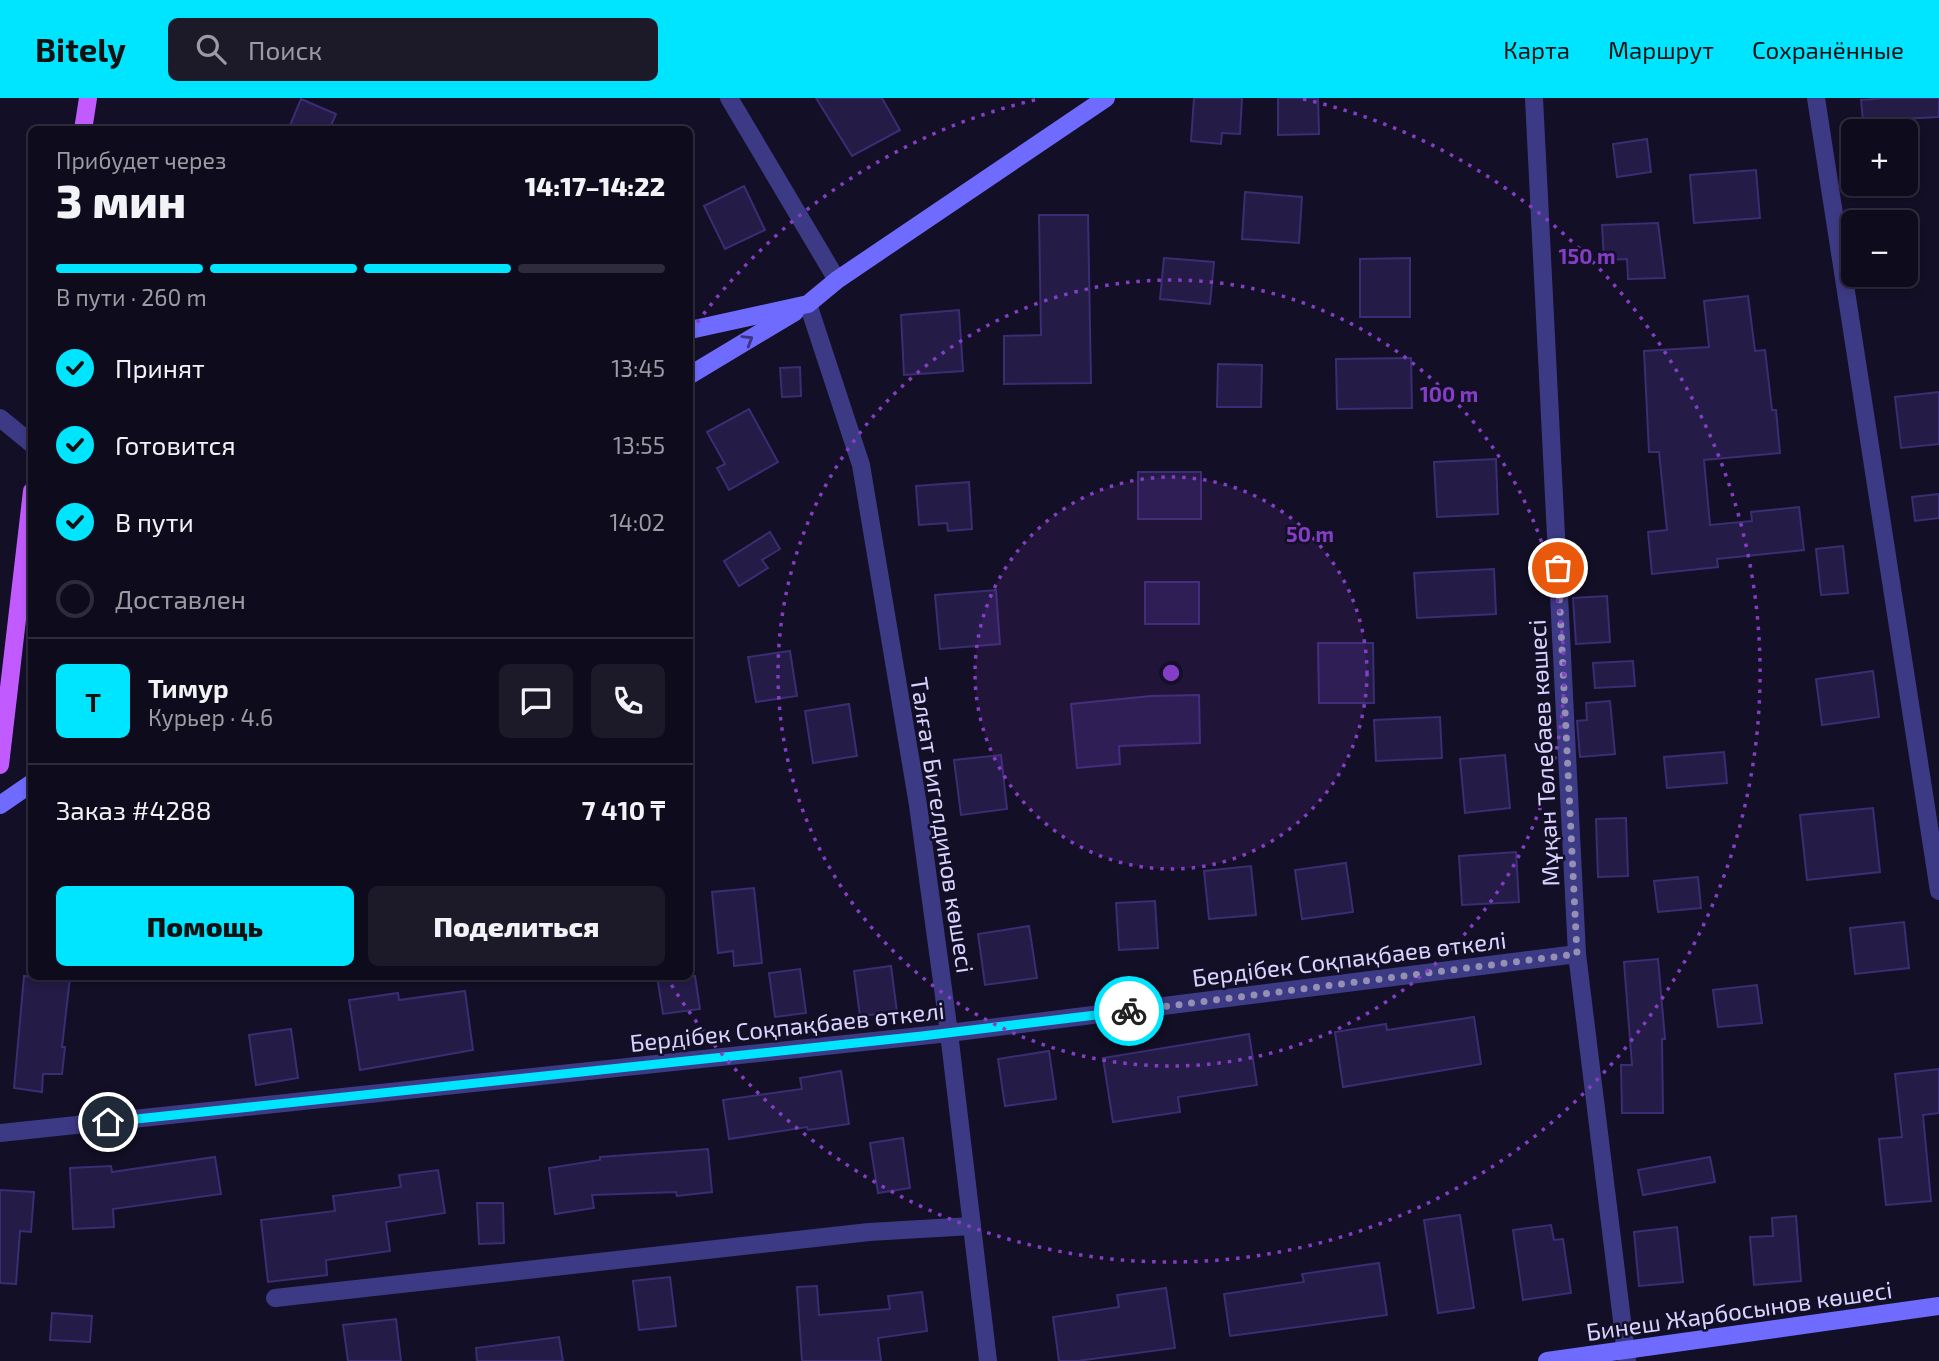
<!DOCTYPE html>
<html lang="ru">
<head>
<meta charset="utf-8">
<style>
	body { margin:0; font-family:"Exo 2",sans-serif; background:#1c1929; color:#f1f3f6; height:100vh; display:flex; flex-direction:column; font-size:26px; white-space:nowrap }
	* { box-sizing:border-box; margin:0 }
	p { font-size:23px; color:#9b9ba3 }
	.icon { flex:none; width:38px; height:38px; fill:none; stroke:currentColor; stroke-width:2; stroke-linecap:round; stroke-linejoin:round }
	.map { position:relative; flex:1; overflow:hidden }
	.side { position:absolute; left:28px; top:28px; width:665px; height:854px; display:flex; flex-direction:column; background:#0e0b1c; border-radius:10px; box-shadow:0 4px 10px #0003,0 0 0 2px #2e2b3b }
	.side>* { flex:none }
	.buttons { position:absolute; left:1841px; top:21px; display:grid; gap:14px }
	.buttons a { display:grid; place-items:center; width:77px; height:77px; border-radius:10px; background:#0e0b1c; box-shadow:0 4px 10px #0003,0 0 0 2px #2e2b3b; font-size:35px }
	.pin { position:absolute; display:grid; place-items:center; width:60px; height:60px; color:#fff; margin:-30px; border:4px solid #fff; border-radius:50%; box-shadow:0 2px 7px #0007 }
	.courier { position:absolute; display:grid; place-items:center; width:70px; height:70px; margin:-35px; border:5px solid #00e5ff; border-radius:50%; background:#fff; color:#222; box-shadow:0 2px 9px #0007 }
	.head em { font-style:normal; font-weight:800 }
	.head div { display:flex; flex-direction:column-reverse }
	.head { display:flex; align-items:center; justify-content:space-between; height:119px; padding:0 28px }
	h1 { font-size:46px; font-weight:800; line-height:52px }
	.bar { display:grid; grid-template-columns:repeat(4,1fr); gap:10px 7px; align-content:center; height:84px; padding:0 28px }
	.bar i { height:9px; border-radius:5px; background:#2e2b3b }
	.bar .selected { background:#00e5ff }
	.bar p { grid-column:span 4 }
	.line { display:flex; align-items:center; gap:18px; padding:0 28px; border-top:2px solid #2e2b3b }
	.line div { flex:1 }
	.round { display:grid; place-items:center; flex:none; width:74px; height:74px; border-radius:10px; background:#1c1929 }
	ol { padding:0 28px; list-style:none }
	li { display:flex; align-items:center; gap:21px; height:77px }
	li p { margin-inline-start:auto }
	li .icon { padding:7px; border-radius:50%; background:#00e5ff; color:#111; stroke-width:4 }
	li:last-child { color:#9b9ba3 }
	li i { width:38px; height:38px; border:4px solid #2e2b3b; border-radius:50% }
	.button { display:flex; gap:14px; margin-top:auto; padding:14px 28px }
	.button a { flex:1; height:80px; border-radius:10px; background:#00e5ff; color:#111; font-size:28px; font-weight:800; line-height:80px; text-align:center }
	.button a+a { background:#1c1929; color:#f1f3f6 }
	header { display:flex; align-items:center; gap:42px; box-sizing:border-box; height:98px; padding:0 35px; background:#00e5ff; color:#111 }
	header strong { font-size:33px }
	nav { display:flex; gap:38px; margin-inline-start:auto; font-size:24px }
	.search { width:490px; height:63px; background:#1c1929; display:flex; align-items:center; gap:18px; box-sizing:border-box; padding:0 24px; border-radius:10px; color:#9b9ba3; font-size:26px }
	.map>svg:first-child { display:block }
	.building { fill:#241b47; stroke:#3b2d73; stroke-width:2 }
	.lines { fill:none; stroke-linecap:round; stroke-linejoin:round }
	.street { stroke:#3d3a85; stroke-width:18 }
	.secondary { stroke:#6f6bff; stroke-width:18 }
	.primary { stroke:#c25bff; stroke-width:18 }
	.oneway { stroke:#38347d }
	.done { stroke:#948fb3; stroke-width:7; stroke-dasharray:0 12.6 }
	.route { stroke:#00e5ff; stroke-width:9 }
	.ring { fill:none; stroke:#843dc5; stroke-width:3.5; stroke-dasharray:3.5 7 }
	.labels { text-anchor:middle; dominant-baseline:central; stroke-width:5; stroke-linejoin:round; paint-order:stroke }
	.street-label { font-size:24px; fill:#d9d4ff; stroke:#130f26 }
	.centre { fill:#843dc5; stroke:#130f26; stroke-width:3.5 }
	.ring-label { font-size:21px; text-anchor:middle; font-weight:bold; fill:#843dc5; stroke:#130f26; stroke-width:5; stroke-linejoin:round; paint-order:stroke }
</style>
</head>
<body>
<header>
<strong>Bitely</strong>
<div class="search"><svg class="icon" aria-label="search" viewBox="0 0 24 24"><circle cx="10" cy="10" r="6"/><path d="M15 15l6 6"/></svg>Поиск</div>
<nav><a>Карта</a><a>Маршрут</a><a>Сохранённые</a></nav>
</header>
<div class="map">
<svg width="1939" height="1263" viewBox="0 0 1939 1263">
	<rect width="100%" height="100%" fill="#130f26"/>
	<!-- building -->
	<g class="building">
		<polygon points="816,0 882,0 900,32 852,58"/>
		<polygon points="1194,0 1242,0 1240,36 1222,35 1221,46 1191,43"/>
		<polygon points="1278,0 1318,0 1319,36 1278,37"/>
		<polygon points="1884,0 1939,0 1939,19 1899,21 1900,32 1864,33 1861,2"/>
		<polygon points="301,1 336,16 329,32 288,32"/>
		<polygon points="1647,41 1651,74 1617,79 1613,46"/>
		<polygon points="1756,72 1760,120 1694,125 1690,77"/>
		<polygon points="744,88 765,132 725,151 704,108"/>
		<polygon points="1245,94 1302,99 1299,145 1242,141"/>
		<polygon points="1039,117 1088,117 1091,285 1004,286 1004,238 1041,237"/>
		<polygon points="1658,125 1665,180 1628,181 1627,161 1604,162 1602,127"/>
		<polygon points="1164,160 1214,164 1210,206 1160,201"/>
		<polygon points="1410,160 1410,219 1360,219 1360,161"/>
		<polygon points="1748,198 1755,253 1765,252 1772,312 1776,312 1780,355 1704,362 1710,427 1752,423 1751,414 1799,409 1804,452 1717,461 1718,469 1652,476 1648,434 1667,432 1659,354 1649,354 1644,253 1709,249 1704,203"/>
		<polygon points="959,212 963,273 904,277 901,217"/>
		<polygon points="1411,260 1412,310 1337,311 1336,261"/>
		<polygon points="1218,266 1262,267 1261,309 1217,309"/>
		<polygon points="800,269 801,298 782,299 780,270"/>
		<polygon points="1939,294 1939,346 1901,350 1895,299"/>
		<polygon points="749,311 778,364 729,392 717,370 725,366 707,334"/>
		<polygon points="1496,361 1498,416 1437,419 1434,364"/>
		<rect x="1138" y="374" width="63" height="47"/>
		<polygon points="969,384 972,431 948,433 947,425 919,427 916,388"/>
		<polygon points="1939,396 1939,420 1915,423 1912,399"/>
		<polygon points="770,434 780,451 762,462 768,470 739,488 724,463"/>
		<polygon points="1843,448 1848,495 1821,497 1816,451"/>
		<polygon points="1494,471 1496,516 1417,520 1414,475"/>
		<rect x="1145" y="484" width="54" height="42"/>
		<polygon points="996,492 1000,546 940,551 935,497"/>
		<polygon points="1607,498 1610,544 1576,546 1573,500"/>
		<polygon points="1318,545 1373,545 1374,605 1319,605"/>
		<polygon points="790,553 797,598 756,604 748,559"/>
		<polygon points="1633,563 1635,588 1595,590 1593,565"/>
		<polygon points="1873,573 1879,619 1822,627 1816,581"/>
		<polygon points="1199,597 1200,645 1119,648 1120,666 1077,670 1071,606 1151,598"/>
		<polygon points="1610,603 1615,656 1580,659 1577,623 1587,622 1586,605"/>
		<polygon points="849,606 857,658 813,665 805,613"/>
		<polygon points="1440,619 1442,660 1376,663 1374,622"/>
		<polygon points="1724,654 1727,685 1667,690 1664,659"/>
		<polygon points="1001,657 1007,711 961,717 954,662"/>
		<polygon points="1505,657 1510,710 1465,715 1460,661"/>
		<polygon points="1873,710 1880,774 1807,782 1800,717"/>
		<polygon points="1626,720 1628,778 1598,779 1596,721"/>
		<polygon points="1516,754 1519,804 1462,807 1459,758"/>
		<polygon points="1346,765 1353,814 1302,821 1295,772"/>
		<polygon points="1251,768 1256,817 1209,821 1204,773"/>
		<polygon points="1698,779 1701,810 1658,814 1654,783"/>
		<polygon points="754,790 762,865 734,868 733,853 718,855 712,794"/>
		<polygon points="1155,803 1158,850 1119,852 1116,805"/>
		<polygon points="1904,824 1909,870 1855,876 1850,830"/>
		<polygon points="1029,828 1037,880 985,887 978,836"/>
		<polygon points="1658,861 1665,941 1662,941 1663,1015 1622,1015 1621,967 1632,967 1624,864"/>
		<polygon points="891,868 897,914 860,918 854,873"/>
		<polygon points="800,871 806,915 775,919 769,875"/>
		<polygon points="24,878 70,880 62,949 65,949 62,976 43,976 42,994 14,990"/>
		<polygon points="657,878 695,878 700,911 663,916"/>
		<polygon points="1757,887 1762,925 1718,929 1713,892"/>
		<polygon points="465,893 473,952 360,972 349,902 398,895 399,902"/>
		<polygon points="1474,919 1481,966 1343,989 1335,934 1386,926 1387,932"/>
		<polygon points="291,931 298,980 256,987 249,937"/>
		<polygon points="1249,936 1257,987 1178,999 1180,1014 1113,1024 1103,960"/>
		<polygon points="1049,953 1056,1001 1005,1008 998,961"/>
		<polygon points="1939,971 1939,1015 1923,1017 1931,1103 1886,1107 1879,1041 1902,1039 1895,976"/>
		<polygon points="841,973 849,1026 808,1032 807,1029 729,1041 723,1002 802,991 800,980"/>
		<polygon points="903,1040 910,1090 878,1095 870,1045"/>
		<polygon points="708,1051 712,1094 677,1098 676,1094 592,1097 594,1110 555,1116 549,1070 600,1062 600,1059"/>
		<polygon points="215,1059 221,1096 113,1111 114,1129 73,1131 70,1070 111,1068 112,1074"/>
		<polygon points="1710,1059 1715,1084 1643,1097 1638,1072"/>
		<polygon points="438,1072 445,1115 386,1124 390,1153 326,1162 327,1177 268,1184 261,1122 335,1113 333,1098 401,1089 399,1077"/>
		<polygon points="0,1092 34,1094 31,1134 20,1133 16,1186 0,1185"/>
		<polygon points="477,1105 503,1105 504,1145 479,1146"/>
		<polygon points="1460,1117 1474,1210 1438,1215 1424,1122"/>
		<polygon points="1796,1118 1801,1183 1754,1187 1750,1139 1773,1138 1772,1120"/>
		<polygon points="1551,1127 1554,1142 1563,1141 1571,1195 1523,1202 1513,1132"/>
		<polygon points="1677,1129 1683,1184 1639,1188 1634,1134"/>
		<polygon points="1379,1165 1387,1217 1230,1238 1224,1196 1304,1184 1302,1176"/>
		<polygon points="670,1179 676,1228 639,1232 633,1183"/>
		<polygon points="817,1188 819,1217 890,1211 888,1198 922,1194 927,1233 878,1240 881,1263 802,1263 797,1189"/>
		<polygon points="1166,1190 1175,1250 1077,1263 1059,1263 1053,1219 1119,1209 1117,1197"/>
		<polygon points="52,1215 92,1218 90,1244 50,1242"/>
		<polygon points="396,1221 401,1263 348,1263 343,1227"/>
		<polygon points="559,1239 563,1263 477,1263 476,1250"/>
	</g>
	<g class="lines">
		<!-- street -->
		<g class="street">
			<polyline points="729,0 837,182"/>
			<polyline points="1534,0 1577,856 1627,1263"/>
			<polyline points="1816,0 1939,793"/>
			<polyline points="808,206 861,367 918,707 949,935 988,1263"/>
			<polyline points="0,320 32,346"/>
			<polyline points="0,1035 949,935 1577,856"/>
			<polyline points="275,1200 869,1134 972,1128"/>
		</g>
		<!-- secondary -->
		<g class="secondary">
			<polyline points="690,232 808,206 837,182 1106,0"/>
			<polyline points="690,277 795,214"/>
			<polyline points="0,707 32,685"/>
			<polyline points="1547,1263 1939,1208"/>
		</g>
		<!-- primary -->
		<g class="primary">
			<polyline points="83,32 88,0"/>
			<polyline points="0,667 32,393"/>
		</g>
	</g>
	<!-- one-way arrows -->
	<defs><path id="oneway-chevron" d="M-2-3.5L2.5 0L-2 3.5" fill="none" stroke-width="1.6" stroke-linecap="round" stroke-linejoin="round" transform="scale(1.75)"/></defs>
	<use class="oneway" href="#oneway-chevron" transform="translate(748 242) rotate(-31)"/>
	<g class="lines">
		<!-- done -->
		<polyline class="done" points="1129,913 1577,856 1558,470"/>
		<!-- route -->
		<polyline class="route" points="108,1024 922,938 1129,913"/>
	</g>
	<!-- distance rings -->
	<circle cx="1171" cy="575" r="196" fill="#843dc5" fill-opacity=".12"/>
	<g class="ring">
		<circle cx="1171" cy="575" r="196"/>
		<circle cx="1171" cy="575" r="393"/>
		<path d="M691 233A589 589 0 0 1 1039 1M1303 1A589 589 0 1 1 669 883"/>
	</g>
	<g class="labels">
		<!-- street labels -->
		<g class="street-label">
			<text transform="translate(1543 655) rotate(-93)">Мұқан Төлебаев көшесі</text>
			<text transform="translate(943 727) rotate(81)">Талғат Бигелдинов көшесі</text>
			<text transform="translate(1349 860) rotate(-7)">Бердібек Соқпақбаев өткелі</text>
			<text transform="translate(787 928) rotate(-6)">Бердібек Соқпақбаев өткелі</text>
			<text transform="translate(1739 1212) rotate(-8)">Бинеш Жарбосынов көшесі</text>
		</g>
	</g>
	<circle cx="1171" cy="575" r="10" class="centre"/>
	<g class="ring-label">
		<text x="1587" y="166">150 m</text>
		<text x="1449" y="304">100 m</text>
		<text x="1310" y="444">50 m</text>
	</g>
</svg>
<div class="buttons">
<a>+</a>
<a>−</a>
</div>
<div class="pin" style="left:1558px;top:470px;background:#ea580c"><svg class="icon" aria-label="bag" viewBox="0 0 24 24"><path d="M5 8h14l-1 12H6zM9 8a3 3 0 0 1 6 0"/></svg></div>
<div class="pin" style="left:108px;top:1024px;background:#1f2937"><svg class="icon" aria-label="home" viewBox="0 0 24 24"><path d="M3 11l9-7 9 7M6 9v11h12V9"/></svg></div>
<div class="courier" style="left:1129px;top:913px"><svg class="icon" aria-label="bike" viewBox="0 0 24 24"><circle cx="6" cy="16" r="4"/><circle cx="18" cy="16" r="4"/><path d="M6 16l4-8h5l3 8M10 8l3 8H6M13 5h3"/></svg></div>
<section class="side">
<div class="head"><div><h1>3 мин</h1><p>Прибудет через</p></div><em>14:17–14:22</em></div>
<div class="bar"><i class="selected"></i><i class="selected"></i><i class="selected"></i><i></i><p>В пути · 260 m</p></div>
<ol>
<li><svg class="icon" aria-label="check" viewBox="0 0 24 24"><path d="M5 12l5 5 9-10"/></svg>Принят<p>13:45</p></li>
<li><svg class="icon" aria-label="check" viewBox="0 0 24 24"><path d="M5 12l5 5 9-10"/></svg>Готовится<p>13:55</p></li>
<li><svg class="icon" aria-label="check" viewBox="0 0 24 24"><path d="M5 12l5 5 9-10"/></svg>В пути<p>14:02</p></li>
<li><i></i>Доставлен</li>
</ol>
<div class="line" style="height:126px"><b class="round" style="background:#00e5ff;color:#111">Т</b><div><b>Тимур</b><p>Курьер · 4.6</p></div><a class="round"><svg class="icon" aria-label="chat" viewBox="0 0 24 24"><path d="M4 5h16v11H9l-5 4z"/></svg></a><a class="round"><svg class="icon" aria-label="phone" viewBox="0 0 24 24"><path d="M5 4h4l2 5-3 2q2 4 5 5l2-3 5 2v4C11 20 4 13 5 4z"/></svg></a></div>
<div class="line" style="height:91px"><div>Заказ #4288</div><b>7 410 ₸</b></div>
<div class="button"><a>Помощь</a><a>Поделиться</a></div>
</section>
</div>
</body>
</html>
